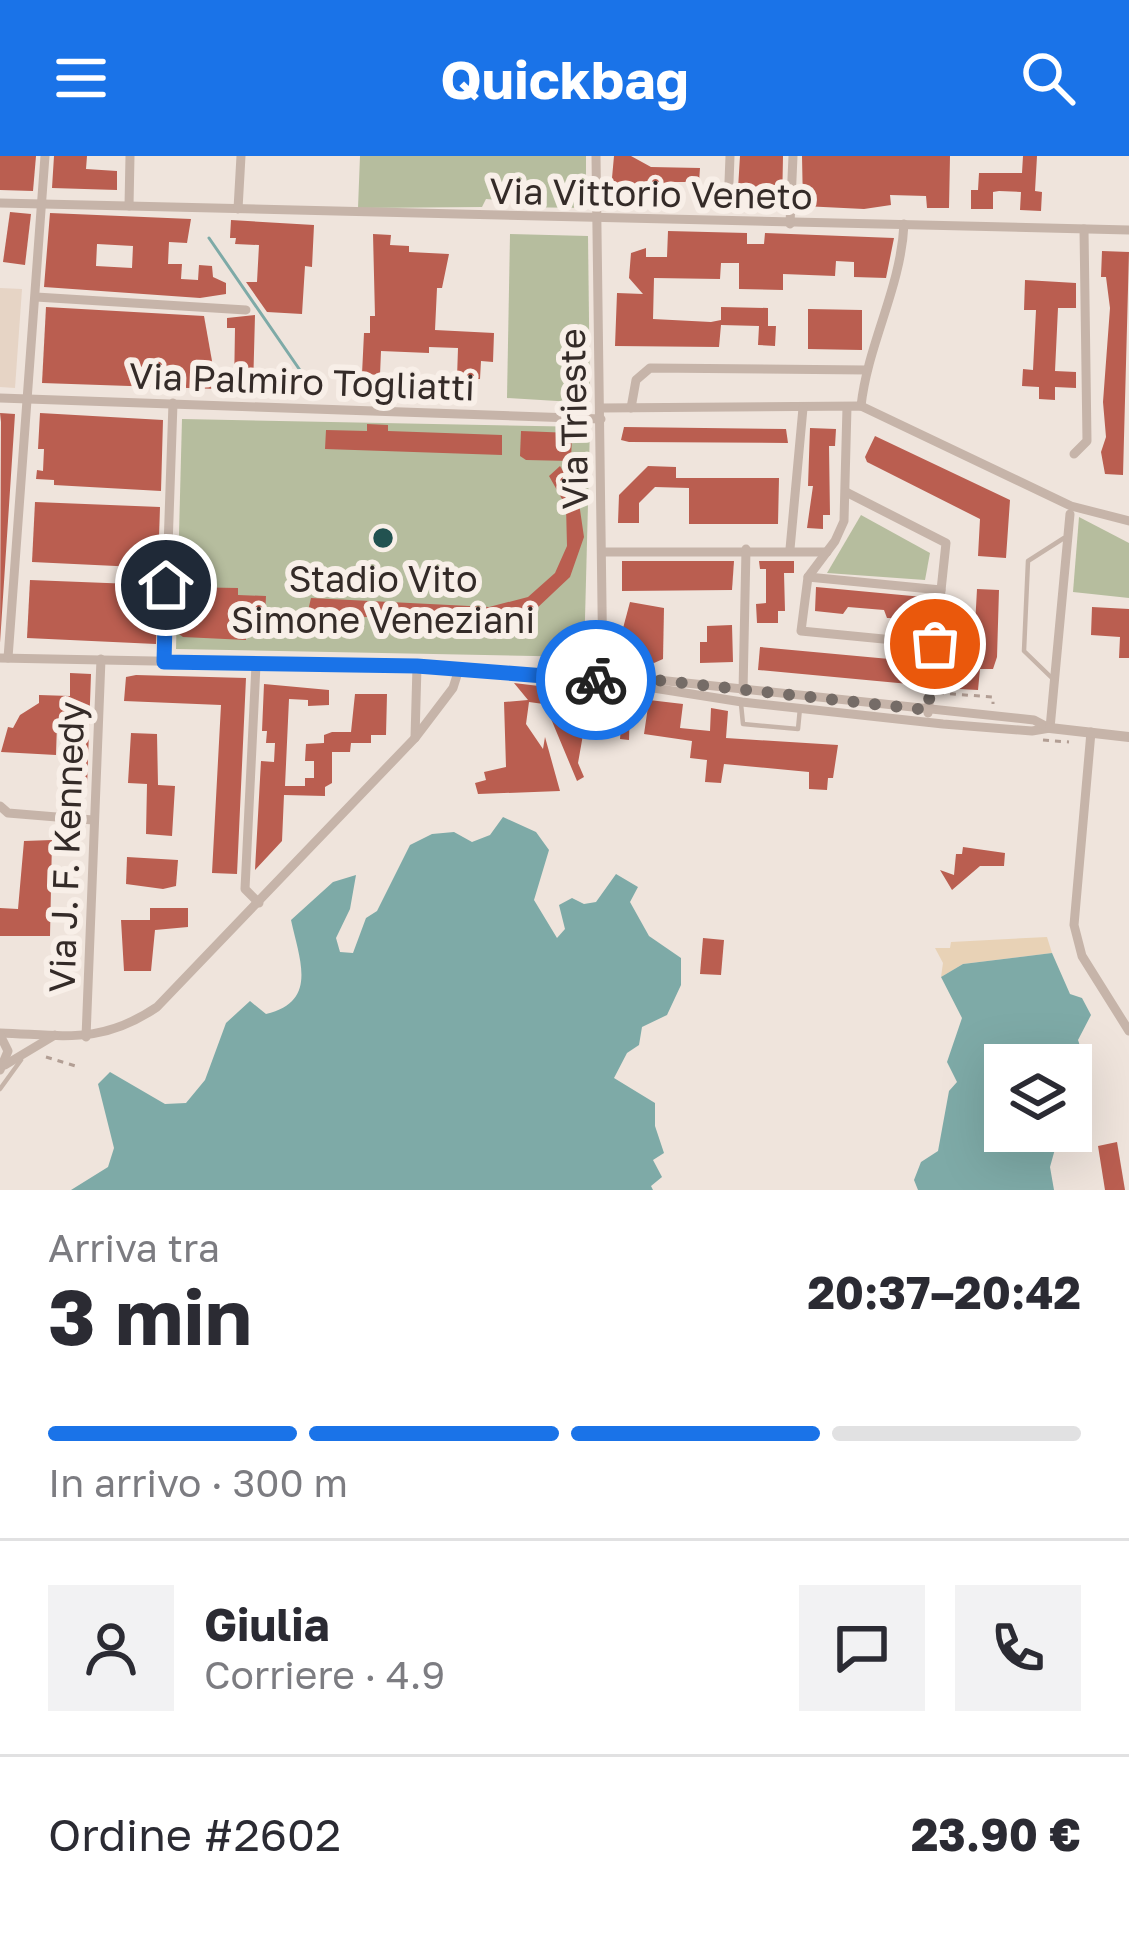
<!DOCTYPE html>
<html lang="it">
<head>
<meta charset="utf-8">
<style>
	body { margin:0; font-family:"Golos Text",sans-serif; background:#f2f2f3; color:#2b2b33; height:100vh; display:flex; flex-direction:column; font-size:45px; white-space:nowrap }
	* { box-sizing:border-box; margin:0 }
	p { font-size:39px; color:#7c7c81 }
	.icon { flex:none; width:66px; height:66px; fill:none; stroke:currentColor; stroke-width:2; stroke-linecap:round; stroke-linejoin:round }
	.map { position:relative; height:1034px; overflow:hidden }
	.details { display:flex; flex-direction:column; background:#fff; flex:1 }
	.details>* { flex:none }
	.buttons { position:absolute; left:984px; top:888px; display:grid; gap:24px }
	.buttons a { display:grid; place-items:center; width:108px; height:108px; border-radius:0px; background:#fff; box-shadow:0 12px 48px #0002; font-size:60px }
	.pin { position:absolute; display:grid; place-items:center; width:102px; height:102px; color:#fff; margin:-51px; border:6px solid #fff; border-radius:50%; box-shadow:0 3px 12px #0007 }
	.courier { position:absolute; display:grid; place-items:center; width:120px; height:120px; margin:-60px; border:9px solid #1a73e8; border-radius:50%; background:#fff; color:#222; box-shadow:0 3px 15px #0007 }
	.head em { font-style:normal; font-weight:700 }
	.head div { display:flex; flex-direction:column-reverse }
	.head { display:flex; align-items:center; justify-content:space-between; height:204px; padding:0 48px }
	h1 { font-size:78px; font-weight:700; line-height:90px }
	.bar { display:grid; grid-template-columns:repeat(4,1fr); gap:18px 12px; align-content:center; height:144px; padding:0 48px }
	.bar i { height:15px; border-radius:9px; background:#e1e1e2 }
	.bar .on { background:#1a73e8 }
	.bar p { grid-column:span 4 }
	.line { display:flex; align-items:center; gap:30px; padding:0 48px; border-top:3px solid #e1e1e2 }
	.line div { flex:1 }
	.round { display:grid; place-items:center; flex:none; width:126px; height:126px; border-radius:0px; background:#f2f2f3 }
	header { display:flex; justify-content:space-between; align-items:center; height:156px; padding:0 48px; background:#1a73e8; color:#fff; font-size:54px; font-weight:700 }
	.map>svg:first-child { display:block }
	.green { fill:#b6bd9e }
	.sand { fill:#e8d2b6 }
	.plaza { fill:#e6d4c5 }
	.water { fill:#7eaaa7 }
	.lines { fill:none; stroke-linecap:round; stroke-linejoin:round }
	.stream { stroke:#7eaaa7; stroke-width:3 }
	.building { fill:#ba5e50; fill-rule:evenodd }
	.path { stroke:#b29e94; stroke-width:3; stroke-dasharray:6 6; stroke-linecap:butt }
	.service { stroke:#c6b4a9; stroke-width:4.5 }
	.minor { stroke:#c6b4a9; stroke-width:9 }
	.tertiary { stroke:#c6b4a9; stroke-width:10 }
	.done { stroke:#756c67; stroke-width:12; stroke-dasharray:0 21.6 }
	.route { stroke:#1a73e8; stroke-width:15 }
	.poi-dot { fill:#225250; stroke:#f8efe8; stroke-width:4.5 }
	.labels { text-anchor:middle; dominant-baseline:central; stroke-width:12; stroke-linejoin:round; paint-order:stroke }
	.street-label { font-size:36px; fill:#342b28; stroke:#f8efe8 }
	.poi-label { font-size:36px; fill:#342b28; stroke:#f8efe8 }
</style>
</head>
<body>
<header><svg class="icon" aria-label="menu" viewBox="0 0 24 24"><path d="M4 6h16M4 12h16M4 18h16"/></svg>Quickbag<svg class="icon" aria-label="search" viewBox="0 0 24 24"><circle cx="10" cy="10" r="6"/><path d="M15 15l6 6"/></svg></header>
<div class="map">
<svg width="1129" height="1034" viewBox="0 0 1129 1034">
	<rect width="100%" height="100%" fill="#efe4dc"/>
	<!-- green -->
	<g class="green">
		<polygon points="360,0 586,0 586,52 513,51 511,45 486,43 482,51 358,52"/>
		<polygon points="510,78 588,80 590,247 507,242"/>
		<polygon points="182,263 590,271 584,501 176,493"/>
		<polygon points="861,359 930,397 925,424 827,417"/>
		<polygon points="1079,361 1129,387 1129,442 1073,436"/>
	</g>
	<!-- sand -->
	<polygon class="sand" points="1047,781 1052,797 963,808 941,821 943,807 935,792 950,792 951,786"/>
	<!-- plaza -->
	<polygon class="plaza" points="0,132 22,133 15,232 0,231"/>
	<!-- water -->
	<g class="water">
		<path d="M503 661 536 676 549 694 534 744 557 782 565 773 559 749 572 742 584 748 596 746 616 718 638 731 630 746 649 780 681 802V829L667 859 642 871 639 889 627 897 614 922 655 947V970L664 997 653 1004 662 1021 651 1030 653 1034H71L108 1011 114 992 98 928 110 916 165 948 186 947 205 924 226 867 250 845 266 858C318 846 300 805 291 764L333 726 356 719 350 753 336 782 340 796 353 797 366 762 377 755 410 689 432 678 454 676 472 686 490 679Z"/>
		<path d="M1052 797 1070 838 1082 842 1091 859 1078 884C1084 898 1078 932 1071 948V909H1005V975H1060L1050 1011 1054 1034H918L914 1024 921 1006 938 995 949 935 957 926 947 906 962 862 941 821 963 808Z"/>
	</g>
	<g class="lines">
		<!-- stream -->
		<polyline class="stream" points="209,82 315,236"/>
	</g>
	<!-- building -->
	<g class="building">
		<polygon points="0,0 36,0 33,35 0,34"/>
		<polygon points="54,0 87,0 86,13 117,15 117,34 52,32"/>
		<polygon points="614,0 631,0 651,11 700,12 699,26 667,26 667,41 610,44"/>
		<polygon points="740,0 783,0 782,52 700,48 700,31 738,33"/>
		<polygon points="802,0 950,0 949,52 927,52 926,40 890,39 891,49 864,53 803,50"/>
		<polygon points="1023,0 1037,0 1035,35 1042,36 1041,55 1020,54 1021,36 999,35 993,36 993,53 971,53 971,34 978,34 979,17 1022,17"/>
		<polygon points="10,56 31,58 25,109 3,106"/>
		<path d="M50 57 191 63 187 87 169 86 168 108H182L181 123 198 124 199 109 212 110 213 121 226 127V138L200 142 44 131ZM97 88 133 90 132 112 96 110Z"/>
		<polygon points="231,64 314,69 312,111 305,110 302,158 267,156 246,126 257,126 259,89 235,88 236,82 230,82"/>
		<polygon points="668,75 747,77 747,88 764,88 765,77 894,82 886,122 854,121 854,106 836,105 835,120 783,118 783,134 739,133 739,107 721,107 720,123 654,122 653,163 711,166 721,164 721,151 768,152 768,170 776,170 775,190 758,189 759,170 721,169 719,191 615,190 617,137 643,138 629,122 631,97 646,92 646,101 667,101"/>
		<polygon points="373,78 391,79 390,89 409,90 409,96 449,98 442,132 437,132 435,174 494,177 493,206 481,205 480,223 457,222 458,192 429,191 429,197 381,195 380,219 362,218 364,177 370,177 370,160 375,160"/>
		<polygon points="1102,95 1129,96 1123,319 1105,318 1101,296 1106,281 1103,246 1110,152 1106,121 1101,121"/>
		<polygon points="1025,124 1076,127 1076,152 1058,152 1055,215 1076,216 1076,232 1055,231 1055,244 1039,243 1039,231 1022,230 1023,213 1033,214 1036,154 1024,154"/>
		<polygon points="46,151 204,160 217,233 42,227"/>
		<polygon points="808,153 862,154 862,194 808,193"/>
		<polygon points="255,159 253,234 234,233 235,172 227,172 227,162"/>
		<polygon points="0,257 15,258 0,487 1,266"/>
		<polygon points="40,257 163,264 161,335 54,329 54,324 36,323 37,314 43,315 44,293 38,293"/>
		<polygon points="367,268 388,269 388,275 502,279 502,299 325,293 326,274 367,275"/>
		<polygon points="624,271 786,273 788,287 629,286 621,284"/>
		<polygon points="810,272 836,273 835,290 829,290 830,359 823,359 823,373 807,372 813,330 808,330"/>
		<polygon points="521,275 572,277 571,305 526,304 520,300"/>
		<polygon points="875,280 1010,344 1006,402 978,400 980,363 867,306 865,301"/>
		<polygon points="560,310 578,340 584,381 570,421 535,454 490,465 307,459 311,442 489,451 528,441 555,417 567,390 566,350 549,320"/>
		<polygon points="648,310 676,311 676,322 779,322 778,368 689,368 689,332 655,331 639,347 639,367 618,367 619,339"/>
		<polygon points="35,346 160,351 158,412 32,406"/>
		<polygon points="622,405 734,405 732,434 622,435"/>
		<polygon points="759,405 794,405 794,417 784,417 785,455 778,455 778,467 757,467 756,448 766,447 766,413 760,413"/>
		<polygon points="30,424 158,429 156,488 27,482"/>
		<polygon points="179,431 238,432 238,439 266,440 264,480 246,479 246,484 183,481 179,478"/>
		<polygon points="816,431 923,441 921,463 887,462 884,454 848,451 843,458 815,455"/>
		<polygon points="977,433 999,434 997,501 993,513 980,513 978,534 941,532 943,504 973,506"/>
		<polygon points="630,446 664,452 663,503 654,507 628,496 622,476"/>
		<polygon points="1092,451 1129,453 1129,502 1119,502 1120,481 1091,479"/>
		<polygon points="732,469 733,506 700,507 700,486 707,486 707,470"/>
		<polygon points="760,491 911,505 909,528 758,514"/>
		<polygon points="70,517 91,518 87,632 74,632 76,569 57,568 56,599 1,596 8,571 13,572 20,559 39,547 39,539 70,540"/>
		<polygon points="136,519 246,522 237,718 212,717 221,549 124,545 126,521"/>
		<polygon points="514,527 622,540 621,561 624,550 630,550 629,584 620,583 621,571 594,567 594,574 584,573 578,607 584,621 577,625 549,558 551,549 529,546 526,568 543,593 545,581 560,635 478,638 475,627 486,624 484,616 506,611 504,546 528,544"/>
		<polygon points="264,528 329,534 329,549 308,550 308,544 289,543 285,630 305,630 305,622 314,622 314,605 305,605 306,588 324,587 324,579 332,576 351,576 355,538 387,538 386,579 371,579 371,587 351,587 350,596 332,596 332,627 325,631 325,640 284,639 282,685 255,714 261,605 274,606 275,587 266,587 267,575 262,575"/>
		<polygon points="649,544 683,548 680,572 710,575 711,552 728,555 726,582 838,589 833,622 828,622 827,634 809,633 809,616 724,608 721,627 705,626 707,604 690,602 692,585 644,578"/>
		<polygon points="131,577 157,578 158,629 175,630 172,680 146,678 147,628 128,627"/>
		<polygon points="52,684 50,780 0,780 0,752 18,753 24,685"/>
		<polygon points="963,691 1005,697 1004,710 980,710 952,734 940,714 954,719 956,698 962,698"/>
		<polygon points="127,701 178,704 176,730 163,733 126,728"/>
		<polygon points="150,752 188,752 188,771 155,774 151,815 124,815 121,764 150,764"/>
		<polygon points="703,782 724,784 721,819 700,818"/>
		<polygon points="1117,986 1125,1034 1105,1034 1098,990"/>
	</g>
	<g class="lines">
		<!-- path -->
		<g class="path">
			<polyline points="938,537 993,541 993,548"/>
			<polyline points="1043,584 1069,586"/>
			<polyline points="46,901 79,911"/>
		</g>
		<!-- service -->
		<g class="service">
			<polyline points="1054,524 1024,495 1028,405 1064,382"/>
			<polyline points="741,548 743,568 798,573 800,552"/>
			<polyline points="0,933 21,904"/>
		</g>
		<!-- minor -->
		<g class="minor">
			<polyline points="596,0 603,524"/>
			<polyline points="729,26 730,0"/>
			<polyline points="0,47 1129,74"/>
			<polyline points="129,50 130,0"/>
			<polyline points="238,53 241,0"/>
			<polyline points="790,68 793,0"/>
			<polyline points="36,141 246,154"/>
			<polyline points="0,242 601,263"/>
			<path d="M861 250C868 187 901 132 904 68"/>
			<polyline points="847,251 844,365 835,385 808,421 801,475 935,488"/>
			<polyline points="601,252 861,250 1071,350 1129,365"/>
			<polyline points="631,252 636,224 650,212 867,214"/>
			<polyline points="1074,298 1087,285 1084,73"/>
			<polyline points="846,336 946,387 928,557"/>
			<polyline points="790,393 803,252"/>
			<polyline points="603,396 827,396"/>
			<polyline points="808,421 941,434"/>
			<polyline points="0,502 417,510 603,524 742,546 943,568 1032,575 1050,572"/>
			<polyline points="8,502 45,0"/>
			<polyline points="164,506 173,247"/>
			<polyline points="256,509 245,733 259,747"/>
			<polyline points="603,524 620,520 1034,564 1049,572"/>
			<polyline points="743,535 746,393"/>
			<polyline points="1050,572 1070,358"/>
			<polyline points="1091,576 1074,769 1082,800 1129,875"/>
			<polyline points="415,582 417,510"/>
			<polyline points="0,650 8,657 93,664"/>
			<path d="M0 877C64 879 101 889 157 851L415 582 453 532 459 513"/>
			<polyline points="0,879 8,895 0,914"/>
			<polyline points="86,881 101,503"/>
			<polyline points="5,909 55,879"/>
		</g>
		<!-- tertiary -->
		<polyline class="tertiary" points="1050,572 1129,581"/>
	</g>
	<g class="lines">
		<!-- done -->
		<polyline class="done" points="596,524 620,520 928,554 935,488"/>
		<!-- route -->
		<polyline class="route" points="166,429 164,506 417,510 596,524"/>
	</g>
	<!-- markers -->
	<circle class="poi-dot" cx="383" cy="382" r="12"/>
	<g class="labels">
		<!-- street labels -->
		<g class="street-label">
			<text transform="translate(651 37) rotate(1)">Via Vittorio Veneto</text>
			<text transform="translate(302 225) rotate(2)">Via Palmiro Togliatti</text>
			<text transform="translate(573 263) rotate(-91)">Via Trieste</text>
			<text transform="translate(66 691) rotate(-88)">Via J. F. Kennedy</text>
		</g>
		<!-- poi labels -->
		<g class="poi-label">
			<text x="383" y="422">Stadio Vito<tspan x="383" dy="41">Simone Veneziani</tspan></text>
		</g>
	</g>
</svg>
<div class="buttons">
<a><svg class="icon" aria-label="layers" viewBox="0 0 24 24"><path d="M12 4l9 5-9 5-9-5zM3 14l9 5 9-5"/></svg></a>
</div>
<div class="pin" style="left:935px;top:488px;background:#ea580c"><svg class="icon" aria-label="bag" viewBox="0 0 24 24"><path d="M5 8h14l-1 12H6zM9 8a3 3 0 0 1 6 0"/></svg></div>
<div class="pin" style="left:166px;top:429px;background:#1f2937"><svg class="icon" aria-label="home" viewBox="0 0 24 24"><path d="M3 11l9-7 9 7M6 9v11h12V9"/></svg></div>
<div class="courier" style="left:596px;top:524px"><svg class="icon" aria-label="bike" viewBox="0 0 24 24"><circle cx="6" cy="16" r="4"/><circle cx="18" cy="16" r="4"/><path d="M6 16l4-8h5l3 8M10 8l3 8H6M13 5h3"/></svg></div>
</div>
<section class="details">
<div class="head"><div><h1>3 min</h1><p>Arriva tra</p></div><em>20:37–20:42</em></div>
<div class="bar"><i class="on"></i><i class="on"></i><i class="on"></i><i></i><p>In arrivo · 300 m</p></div>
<div class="line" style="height:216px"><a class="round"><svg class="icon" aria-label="person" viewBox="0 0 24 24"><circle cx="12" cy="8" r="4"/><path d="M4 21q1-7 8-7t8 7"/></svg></a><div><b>Giulia</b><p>Corriere · 4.9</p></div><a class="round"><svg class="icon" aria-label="chat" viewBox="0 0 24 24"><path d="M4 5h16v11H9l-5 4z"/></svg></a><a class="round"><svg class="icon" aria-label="phone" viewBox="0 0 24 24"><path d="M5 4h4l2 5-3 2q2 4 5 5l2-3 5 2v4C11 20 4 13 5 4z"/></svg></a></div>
<div class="line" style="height:156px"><div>Ordine #2602</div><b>23.90 €</b></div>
</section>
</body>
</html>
